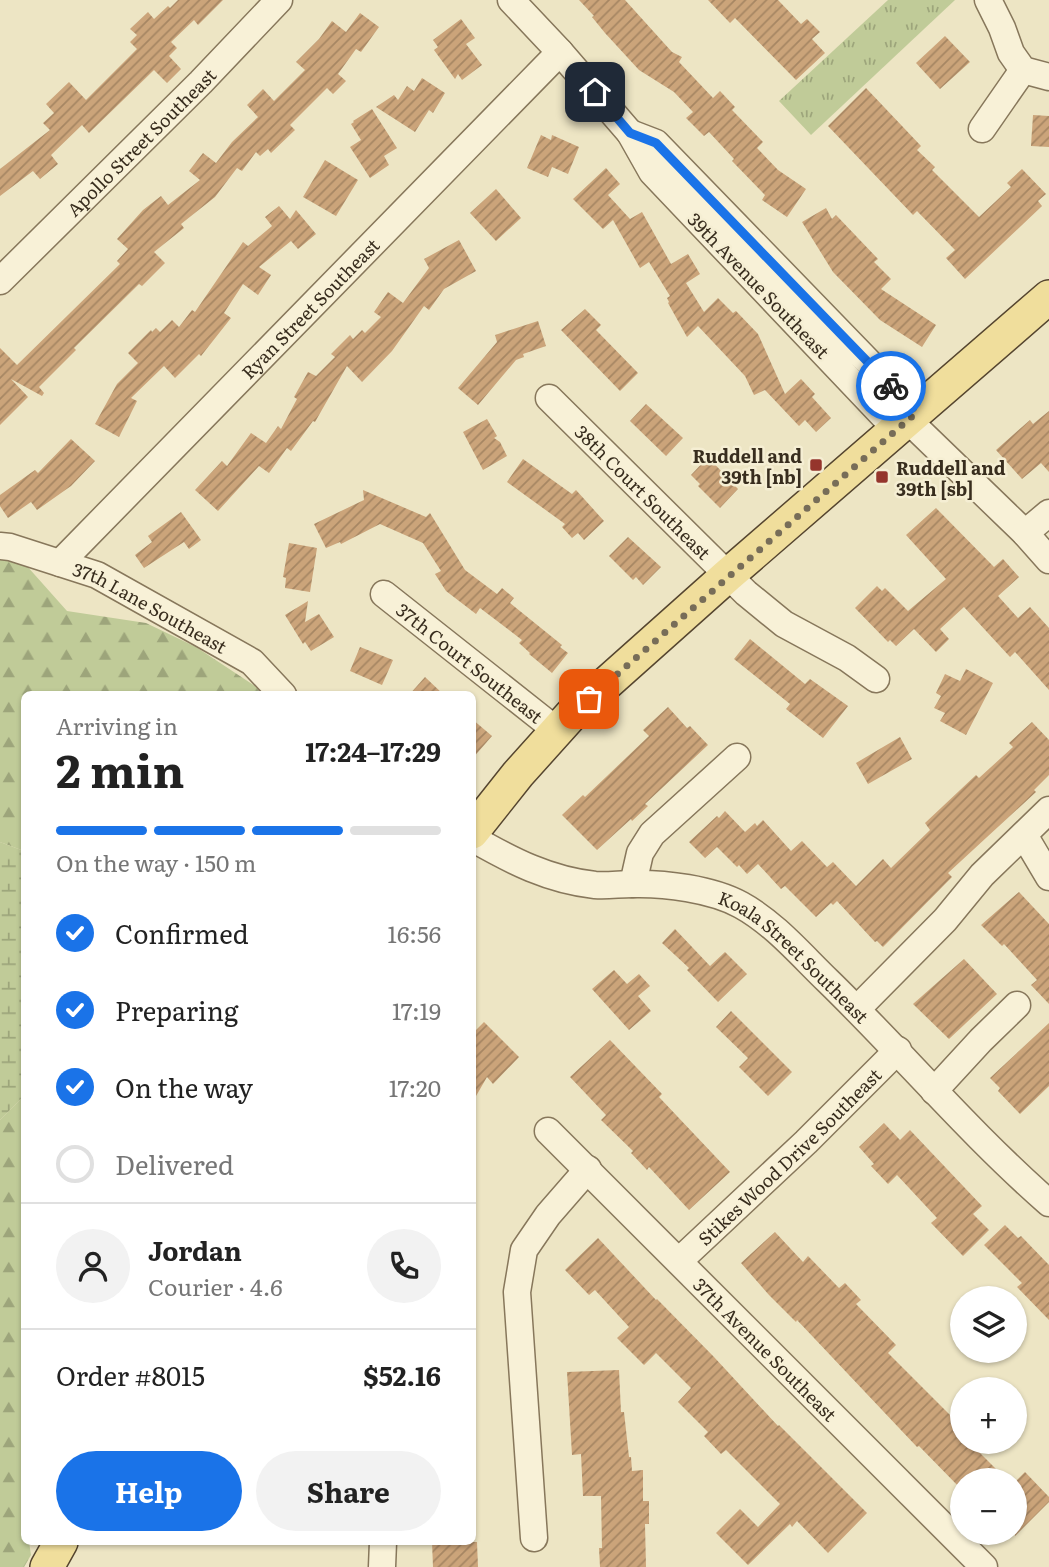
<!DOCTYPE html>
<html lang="en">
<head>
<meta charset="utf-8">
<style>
	body { margin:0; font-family:Literata,serif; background:#f2f2f2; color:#222; height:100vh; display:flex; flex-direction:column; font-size:26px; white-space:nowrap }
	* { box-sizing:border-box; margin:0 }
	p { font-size:23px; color:#767676 }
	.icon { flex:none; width:38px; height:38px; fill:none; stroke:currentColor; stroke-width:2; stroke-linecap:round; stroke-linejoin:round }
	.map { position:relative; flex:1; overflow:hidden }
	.details { position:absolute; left:21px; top:691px; width:455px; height:854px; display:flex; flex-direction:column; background:#fff; border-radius:10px; box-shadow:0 2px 5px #0004 }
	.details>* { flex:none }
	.fabs { position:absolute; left:950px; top:1286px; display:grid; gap:14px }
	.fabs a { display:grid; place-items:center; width:77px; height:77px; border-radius:50%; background:#fff; box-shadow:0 2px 5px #0004; font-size:35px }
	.pin { position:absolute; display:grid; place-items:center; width:60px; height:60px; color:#fff; margin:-30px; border-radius:14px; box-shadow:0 4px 10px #0006 }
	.courier { position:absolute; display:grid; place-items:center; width:70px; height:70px; margin:-35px; border:5px solid #1a73e8; border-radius:50%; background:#fff; color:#222; box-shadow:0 2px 9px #0007 }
	.headline em { font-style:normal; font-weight:700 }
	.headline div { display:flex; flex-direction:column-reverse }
	.headline { display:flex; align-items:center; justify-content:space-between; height:119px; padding:0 35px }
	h1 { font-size:46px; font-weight:700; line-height:52px }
	.bar { display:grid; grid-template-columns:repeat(4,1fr); gap:10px 7px; align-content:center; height:84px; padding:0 35px }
	.bar i { height:9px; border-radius:5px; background:#e0e0e0 }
	.bar .on { background:#1a73e8 }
	.bar p { grid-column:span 4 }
	.line { display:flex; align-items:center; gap:18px; padding:0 35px; border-top:2px solid #e0e0e0 }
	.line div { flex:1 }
	.round { display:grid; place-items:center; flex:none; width:74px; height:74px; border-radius:37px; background:#f2f2f2 }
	ol { padding:0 35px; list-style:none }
	li { display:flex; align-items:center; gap:21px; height:77px }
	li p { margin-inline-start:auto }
	li .icon { padding:7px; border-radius:50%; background:#1a73e8; color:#fff; stroke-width:4 }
	li:last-child { color:#767676 }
	li i { width:38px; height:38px; border:4px solid #e0e0e0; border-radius:50% }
	.primary-button { display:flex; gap:14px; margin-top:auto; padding:14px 35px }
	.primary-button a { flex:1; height:80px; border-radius:42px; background:#1a73e8; color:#fff; font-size:28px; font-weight:700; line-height:80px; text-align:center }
	.primary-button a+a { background:#f2f2f2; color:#222 }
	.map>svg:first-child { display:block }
	.grass { fill:url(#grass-tufts) }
	.forest { fill:url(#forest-firs) }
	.wetland { fill:url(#wetland-marsh) }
	.building { fill:url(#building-hatch) }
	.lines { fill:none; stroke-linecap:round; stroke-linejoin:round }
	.minor-casing { stroke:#87775b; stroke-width:29 }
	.major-casing { stroke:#55452f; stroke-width:36 }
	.minor { stroke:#f8f1d7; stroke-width:26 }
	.major { stroke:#f0de9c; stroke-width:33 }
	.done { stroke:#776d58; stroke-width:7; stroke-dasharray:0 12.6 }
	.route { stroke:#1a73e8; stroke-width:9 }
	.poi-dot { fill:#95352c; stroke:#f5eed3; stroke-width:2.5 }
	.labels { text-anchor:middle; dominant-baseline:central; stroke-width:5; stroke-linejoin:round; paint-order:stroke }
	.street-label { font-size:18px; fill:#382d1e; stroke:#f5eed3 }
	.poi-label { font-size:18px; font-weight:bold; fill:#382d1e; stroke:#f5eed3; text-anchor:end }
</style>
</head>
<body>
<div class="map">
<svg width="1049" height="1567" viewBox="0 0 1049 1567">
	<defs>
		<pattern id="grass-tufts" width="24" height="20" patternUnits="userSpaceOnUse" patternTransform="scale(1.75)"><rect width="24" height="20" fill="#c0cb98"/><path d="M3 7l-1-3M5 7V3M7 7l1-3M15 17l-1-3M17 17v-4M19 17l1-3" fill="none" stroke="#9da57b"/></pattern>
		<pattern id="forest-firs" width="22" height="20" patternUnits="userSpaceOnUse" patternTransform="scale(1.75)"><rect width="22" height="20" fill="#c0cb98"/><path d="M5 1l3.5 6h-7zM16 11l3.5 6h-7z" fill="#9da57b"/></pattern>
		<pattern id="wetland-marsh" width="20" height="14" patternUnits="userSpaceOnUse" patternTransform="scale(1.75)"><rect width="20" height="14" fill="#c0cb98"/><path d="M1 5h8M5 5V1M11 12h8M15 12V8" fill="none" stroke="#9da57b"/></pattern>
		<pattern id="building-hatch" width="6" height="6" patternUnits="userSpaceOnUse" patternTransform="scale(1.75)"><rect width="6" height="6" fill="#cba47a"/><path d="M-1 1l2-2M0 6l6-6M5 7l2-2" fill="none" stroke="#a68663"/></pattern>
	</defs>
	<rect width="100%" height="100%" fill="#ede5c4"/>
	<!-- grass -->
	<polygon class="grass" points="888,0 955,0 811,135 779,101"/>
	<!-- forest -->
	<g class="forest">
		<polygon points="0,546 10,547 67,611 146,623 196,647 255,686 263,695 24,695 24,851 0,842"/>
		<polygon points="24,1096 23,1511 24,1542 29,1542 31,1555 24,1567 0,1567 0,1120"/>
	</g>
	<!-- wetland -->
	<polygon class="wetland" points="0,842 24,851 24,1096 0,1120"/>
	<!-- building -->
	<g class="building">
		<polygon points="178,0 223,0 198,25 194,20 171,42 177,48 169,56 181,69 167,83 154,70 89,133 82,125 51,155 58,164 40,179 33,171 0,196 0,169 50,130 43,123 54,113 46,104 69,82 86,100 137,49 130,42 137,35 130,29 148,12 154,19 168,6 170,8"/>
		<polygon points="579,0 625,0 672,52 682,57 679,62 713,98 720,91 735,107 732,110 763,142 757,148 778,170 806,189 787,217 762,200 765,195 732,161 734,159 709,132 704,136 686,118 693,112 674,92 639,70 605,33 592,17 594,16"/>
		<polygon points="708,0 778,0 801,24 807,19 820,32 812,39 825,53 796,80 735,18 730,23"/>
		<polygon points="360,13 379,27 361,52 356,49 338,74 346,81 333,94 327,88 290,125 295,130 271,153 268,149 260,156 256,152 242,171 237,168 215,197 181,224 184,228 154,252 165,263 142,286 139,284 74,348 76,350 39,387 44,393 42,396 11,379 28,397 0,425 0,348 17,365 120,264 117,261 128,249 117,239 143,210 161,196 168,205 200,180 189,171 203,153 216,163 232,142 258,117 247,105 263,89 274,101 305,70 296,62 319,39 332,21 346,32"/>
		<polygon points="461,19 475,38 466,44 482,65 462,80 458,74 455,79 434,50 438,47 433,40"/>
		<polygon points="945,36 970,62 940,89 916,63"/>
		<polygon points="422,78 445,93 433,113 429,110 415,132 376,107 394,95 398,100 407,86 414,91"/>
		<polygon points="866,88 921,146 917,150 935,167 932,170 979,217 1011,187 1007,183 1022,169 1046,194 1038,201 1042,206 965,279 946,258 955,250 917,211 913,215 828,126"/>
		<polygon points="372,109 397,148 384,156 389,165 370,178 350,147 361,140 351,124 354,122 353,121"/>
		<polygon points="1033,115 1049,116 1049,147 1031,146"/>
		<polygon points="541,135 551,140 552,135 579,147 568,174 552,167 548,177 527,168"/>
		<polygon points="325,160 358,180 336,216 303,197"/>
		<polygon points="606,168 620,184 608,195 630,219 642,212 671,264 688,254 700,274 686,283 704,312 718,298 733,313 736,311 758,334 785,394 801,379 815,394 812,397 831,418 816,432 805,420 799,426 765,390 754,395 745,376 698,326 687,337 668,303 669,302 667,298 670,296 649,262 640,268 613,220 603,229 573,199"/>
		<polygon points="496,189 521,218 496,241 470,213"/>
		<polygon points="279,206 290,219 296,210 316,234 298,249 291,241 259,267 271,275 258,295 243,284 224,313 231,318 201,356 199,354 175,378 164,366 131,398 137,401 119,437 95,424 117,384 138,363 128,353 151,330 152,332 156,328 160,332 172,320 179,327 192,310 195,312 243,242 248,246 272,226 265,217"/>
		<polygon points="826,208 832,219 836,215 878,259 874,262 891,279 881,289 936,325 922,347 880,320 833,272 802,222"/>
		<polygon points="459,240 476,271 444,289 429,310 424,306 392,351 362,382 347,366 315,422 313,421 291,451 287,448 269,473 259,466 218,511 195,490 222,461 227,466 251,433 266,443 278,426 281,429 297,399 294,397 308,372 316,376 335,357 331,354 350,335 353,339 362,330 365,333 381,317 374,312 388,292 403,303 429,268 424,259"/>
		<polygon points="585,309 601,325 596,330 638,373 620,391 561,330"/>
		<polygon points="538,321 546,346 523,354 524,357 516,360 478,405 458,388 497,342 495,335"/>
		<polygon points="646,404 683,438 666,456 630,421"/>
		<polygon points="1049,411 1049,472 1041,463 1022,479 996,450 1030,420 1033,424"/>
		<polygon points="487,419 497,436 494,438 500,442 507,456 483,470 463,432"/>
		<polygon points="71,439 95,461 71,486 37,510 31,502 8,518 0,506 0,495 35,470 38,473"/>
		<polygon points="708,457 738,489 720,508 698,486 700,484 691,475"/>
		<polygon points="523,459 572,494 576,490 604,521 584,540 578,533 572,538 562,527 565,524 507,482"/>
		<polygon points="363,490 426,517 430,513 465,570 497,594 502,588 514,598 510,603 562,645 560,647 568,653 552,673 529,654 530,653 519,643 522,640 480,608 476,614 446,591 435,574 441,571 423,543 380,524 341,544 340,542 326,548 314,524 364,500"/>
		<polygon points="936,508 994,567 1003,559 1019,577 998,596 1018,618 1030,607 1049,628 1049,690 1015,652 1010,657 964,607 940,629 949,639 936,652 914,629 896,646 890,640 888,642 855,608 877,586 882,591 885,588 908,611 946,579 906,535"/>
		<polygon points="181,512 201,540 189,549 184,542 144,568 135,555 152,542 148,536"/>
		<polygon points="628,537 661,567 643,585 636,577 633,580 609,556"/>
		<polygon points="289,543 317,548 310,592 285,588 286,578 283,577"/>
		<polygon points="308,601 305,622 319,614 334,637 311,651 305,642 303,644 285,615"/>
		<polygon points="750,639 805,684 810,679 848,706 823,738 786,709 790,704 734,659"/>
		<polygon points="360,647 393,660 382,685 350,671"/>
		<polygon points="966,669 993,683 966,735 940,721 945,713 934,708 941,696 936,693 945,674 960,681"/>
		<polygon points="425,677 444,695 409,695"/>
		<polygon points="668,707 687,728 690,726 708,745 645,804 648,806 632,821 631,819 597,850 562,815 583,795 585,797 649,736 643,730"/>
		<polygon points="472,719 492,736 472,759"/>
		<polygon points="1032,722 1049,740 1049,775 1034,790 1036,792 948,873 952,877 883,947 877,941 875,942 837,901 833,905 831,903 816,917 785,886 781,889 758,864 747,874 739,865 737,867 717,847 705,858 689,842 717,816 719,818 725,811 745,832 755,823 757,826 763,820 791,851 802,841 827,867 833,862 856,886 883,859 891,868 930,830 925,823 976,775 979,778 1013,747 1009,743"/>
		<polygon points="900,737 912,759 868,784 856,763"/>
		<polygon points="1019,892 1049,924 1049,1004 1031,985 1037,980 1004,944 1002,946 981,925"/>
		<polygon points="675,929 710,966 725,952 747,974 718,1002 687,970 689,968 662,943"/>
		<polygon points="964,959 997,994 949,1039 913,1004"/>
		<polygon points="614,970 627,984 639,974 650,986 638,996 651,1011 629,1030 592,989"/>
		<polygon points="731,1011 792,1072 768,1096 739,1067 748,1058 716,1027"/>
		<polygon points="484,1022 519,1057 493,1084 487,1077 472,1103 472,1034"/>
		<polygon points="1049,1023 1049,1086 1020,1114 998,1091 1000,1088 990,1078"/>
		<polygon points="610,1040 662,1094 659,1097 730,1172 689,1210 649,1167 647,1170 631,1153 633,1151 601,1120 606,1115 570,1077"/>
		<polygon points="884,1123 900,1140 910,1130 982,1206 973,1214 989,1230 963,1256 931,1223 937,1218 897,1175 888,1184 871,1166 874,1164 859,1147"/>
		<polygon points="1005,1225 1018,1238 1021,1236 1049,1265 1049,1320 1017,1287 1022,1283 984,1245"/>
		<polygon points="775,1232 803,1262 808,1256 839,1288 845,1283 861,1300 856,1304 896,1345 888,1353 954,1419 962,1411 962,1442 985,1442 977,1450 1007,1480 962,1480 962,1490 919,1446 917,1447 797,1320 796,1322 769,1295 741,1263"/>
		<polygon points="598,1238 656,1300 657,1299 714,1357 778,1426 779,1425 867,1513 828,1553 797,1521 792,1527 790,1524 748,1565 716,1533 740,1509 758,1527 780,1504 726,1450 721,1454 704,1436 708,1432 678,1402 691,1388 656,1353 644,1365 617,1338 629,1327 595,1290 589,1295 565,1270"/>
		<polygon points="619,1370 621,1412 624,1412 629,1457 631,1457 632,1471 643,1470 643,1501 649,1501 649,1524 645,1524 646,1567 600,1567 599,1548 602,1548 601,1496 583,1496 581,1454 572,1455 567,1372"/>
		<polygon points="1025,1472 1049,1497 1049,1502 1015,1536 1015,1482"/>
		<polygon points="432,1542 477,1542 478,1567 433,1567"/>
	</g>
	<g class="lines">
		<!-- minor casing -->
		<g class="minor-casing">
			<g id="minor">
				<polyline points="511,0 560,52 630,133"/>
				<polyline points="988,0 1002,28 1011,53 1023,70 1049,77"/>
				<polyline points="982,129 1023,70"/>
				<path id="s1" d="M0 281 201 82 279 0"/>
				<path id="s2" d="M549 398 746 593 784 624 847 658 876 679"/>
				<polyline points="908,420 1025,533 1049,560"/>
				<polyline points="897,430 652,172 630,133 656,143 917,412"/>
				<polyline points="1025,533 1049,513"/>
				<path id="s3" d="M0 546 10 547 97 575 252 662 283 695"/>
				<path id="s4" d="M60 563 560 52"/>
				<path id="s5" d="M384 594 556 730"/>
				<polyline points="1024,835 1049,877"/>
				<path id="s6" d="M472 838C512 861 549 880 595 885 607 886 620 884 632 884 664 883 712 889 741 905 774 923 801 955 828 981 903 1054 970 1134 1049 1203"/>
				<polyline points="633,884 640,853 652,834 737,757"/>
				<polyline points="857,1009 945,920 982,875 1049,810"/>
				<polyline points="934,1091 981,1040 1017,1005"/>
				<path id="s7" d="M548 1131 984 1567"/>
				<path id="s8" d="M679 1261 806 1142 898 1050"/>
				<polyline points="534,1538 517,1292 524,1250 548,1215 588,1169"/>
				<polyline points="382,1567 383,1542"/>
			</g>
		</g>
		<!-- major casing -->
		<g class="major-casing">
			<g id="major">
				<polyline points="472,832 518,774 571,715 728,575 1049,297"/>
				<polyline points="47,1567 61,1542"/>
			</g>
		</g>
		<!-- minor -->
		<use href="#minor" class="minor"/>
		<!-- major -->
		<use href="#major" class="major"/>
	</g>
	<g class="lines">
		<!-- done -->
		<polyline class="done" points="589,699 917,412 891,386"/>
		<!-- route -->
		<polyline class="route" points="595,92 630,133 656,143 891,386"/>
	</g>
	<!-- markers -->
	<g class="poi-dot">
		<rect x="809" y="458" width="14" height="14" rx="3.5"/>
		<rect x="875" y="470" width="14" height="14" rx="3.5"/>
	</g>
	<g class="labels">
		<!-- street labels -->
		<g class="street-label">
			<text stroke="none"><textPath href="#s1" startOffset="198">Apollo Street Southeast</textPath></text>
			<text transform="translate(759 285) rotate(46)">39th Avenue Southeast</text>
			<text stroke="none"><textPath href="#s4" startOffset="357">Ryan Street Southeast</textPath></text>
			<text stroke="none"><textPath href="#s2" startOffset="133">38th Court Southeast</textPath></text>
			<text stroke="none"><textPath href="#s3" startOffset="163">37th Lane Southeast</textPath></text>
			<text stroke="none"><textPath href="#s5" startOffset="110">37th Court Southeast</textPath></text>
			<text stroke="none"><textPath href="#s6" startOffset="355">Koala Street Southeast</textPath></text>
			<text stroke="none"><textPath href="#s8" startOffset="152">Stikes Wood Drive Southeast</textPath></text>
			<text stroke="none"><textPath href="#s7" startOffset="308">37th Avenue Southeast</textPath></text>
		</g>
		<!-- poi labels -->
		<g class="poi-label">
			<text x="802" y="455">Ruddell and<tspan x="802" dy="21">39th [nb]</tspan></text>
			<text x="896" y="467" text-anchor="start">Ruddell and<tspan x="896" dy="21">39th [sb]</tspan></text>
		</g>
	</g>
</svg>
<div class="fabs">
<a><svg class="icon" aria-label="layers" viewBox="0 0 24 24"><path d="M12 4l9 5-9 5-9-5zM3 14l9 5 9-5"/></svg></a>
<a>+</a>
<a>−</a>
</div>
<div class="pin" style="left:589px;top:699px;background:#ea580c"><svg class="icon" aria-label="bag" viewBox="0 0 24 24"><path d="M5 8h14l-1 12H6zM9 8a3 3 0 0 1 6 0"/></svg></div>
<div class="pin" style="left:595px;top:92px;background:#1f2937"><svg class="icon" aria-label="home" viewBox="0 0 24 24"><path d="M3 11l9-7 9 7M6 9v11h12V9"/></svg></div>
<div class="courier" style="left:891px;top:386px"><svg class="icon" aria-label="bike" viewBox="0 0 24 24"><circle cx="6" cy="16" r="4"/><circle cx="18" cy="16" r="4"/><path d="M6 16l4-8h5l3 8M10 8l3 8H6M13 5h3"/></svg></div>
<section class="details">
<div class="headline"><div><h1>2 min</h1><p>Arriving in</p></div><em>17:24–17:29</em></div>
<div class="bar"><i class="on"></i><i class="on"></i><i class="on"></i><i></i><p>On the way · 150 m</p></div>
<ol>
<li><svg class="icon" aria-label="check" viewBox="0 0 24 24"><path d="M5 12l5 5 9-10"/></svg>Confirmed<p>16:56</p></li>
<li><svg class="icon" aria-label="check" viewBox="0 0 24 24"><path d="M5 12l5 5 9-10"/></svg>Preparing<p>17:19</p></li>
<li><svg class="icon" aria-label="check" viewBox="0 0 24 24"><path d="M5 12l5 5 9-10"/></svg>On the way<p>17:20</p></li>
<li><i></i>Delivered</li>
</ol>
<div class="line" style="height:126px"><a class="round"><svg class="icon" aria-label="person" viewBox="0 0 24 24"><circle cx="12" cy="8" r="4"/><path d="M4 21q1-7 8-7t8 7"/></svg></a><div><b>Jordan</b><p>Courier · 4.6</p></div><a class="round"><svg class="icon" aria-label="phone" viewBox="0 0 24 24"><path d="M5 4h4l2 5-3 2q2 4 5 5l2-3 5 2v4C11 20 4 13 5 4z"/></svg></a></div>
<div class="line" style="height:91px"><div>Order #8015</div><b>$52.16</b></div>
<div class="primary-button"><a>Help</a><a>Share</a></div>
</section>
</div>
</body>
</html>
